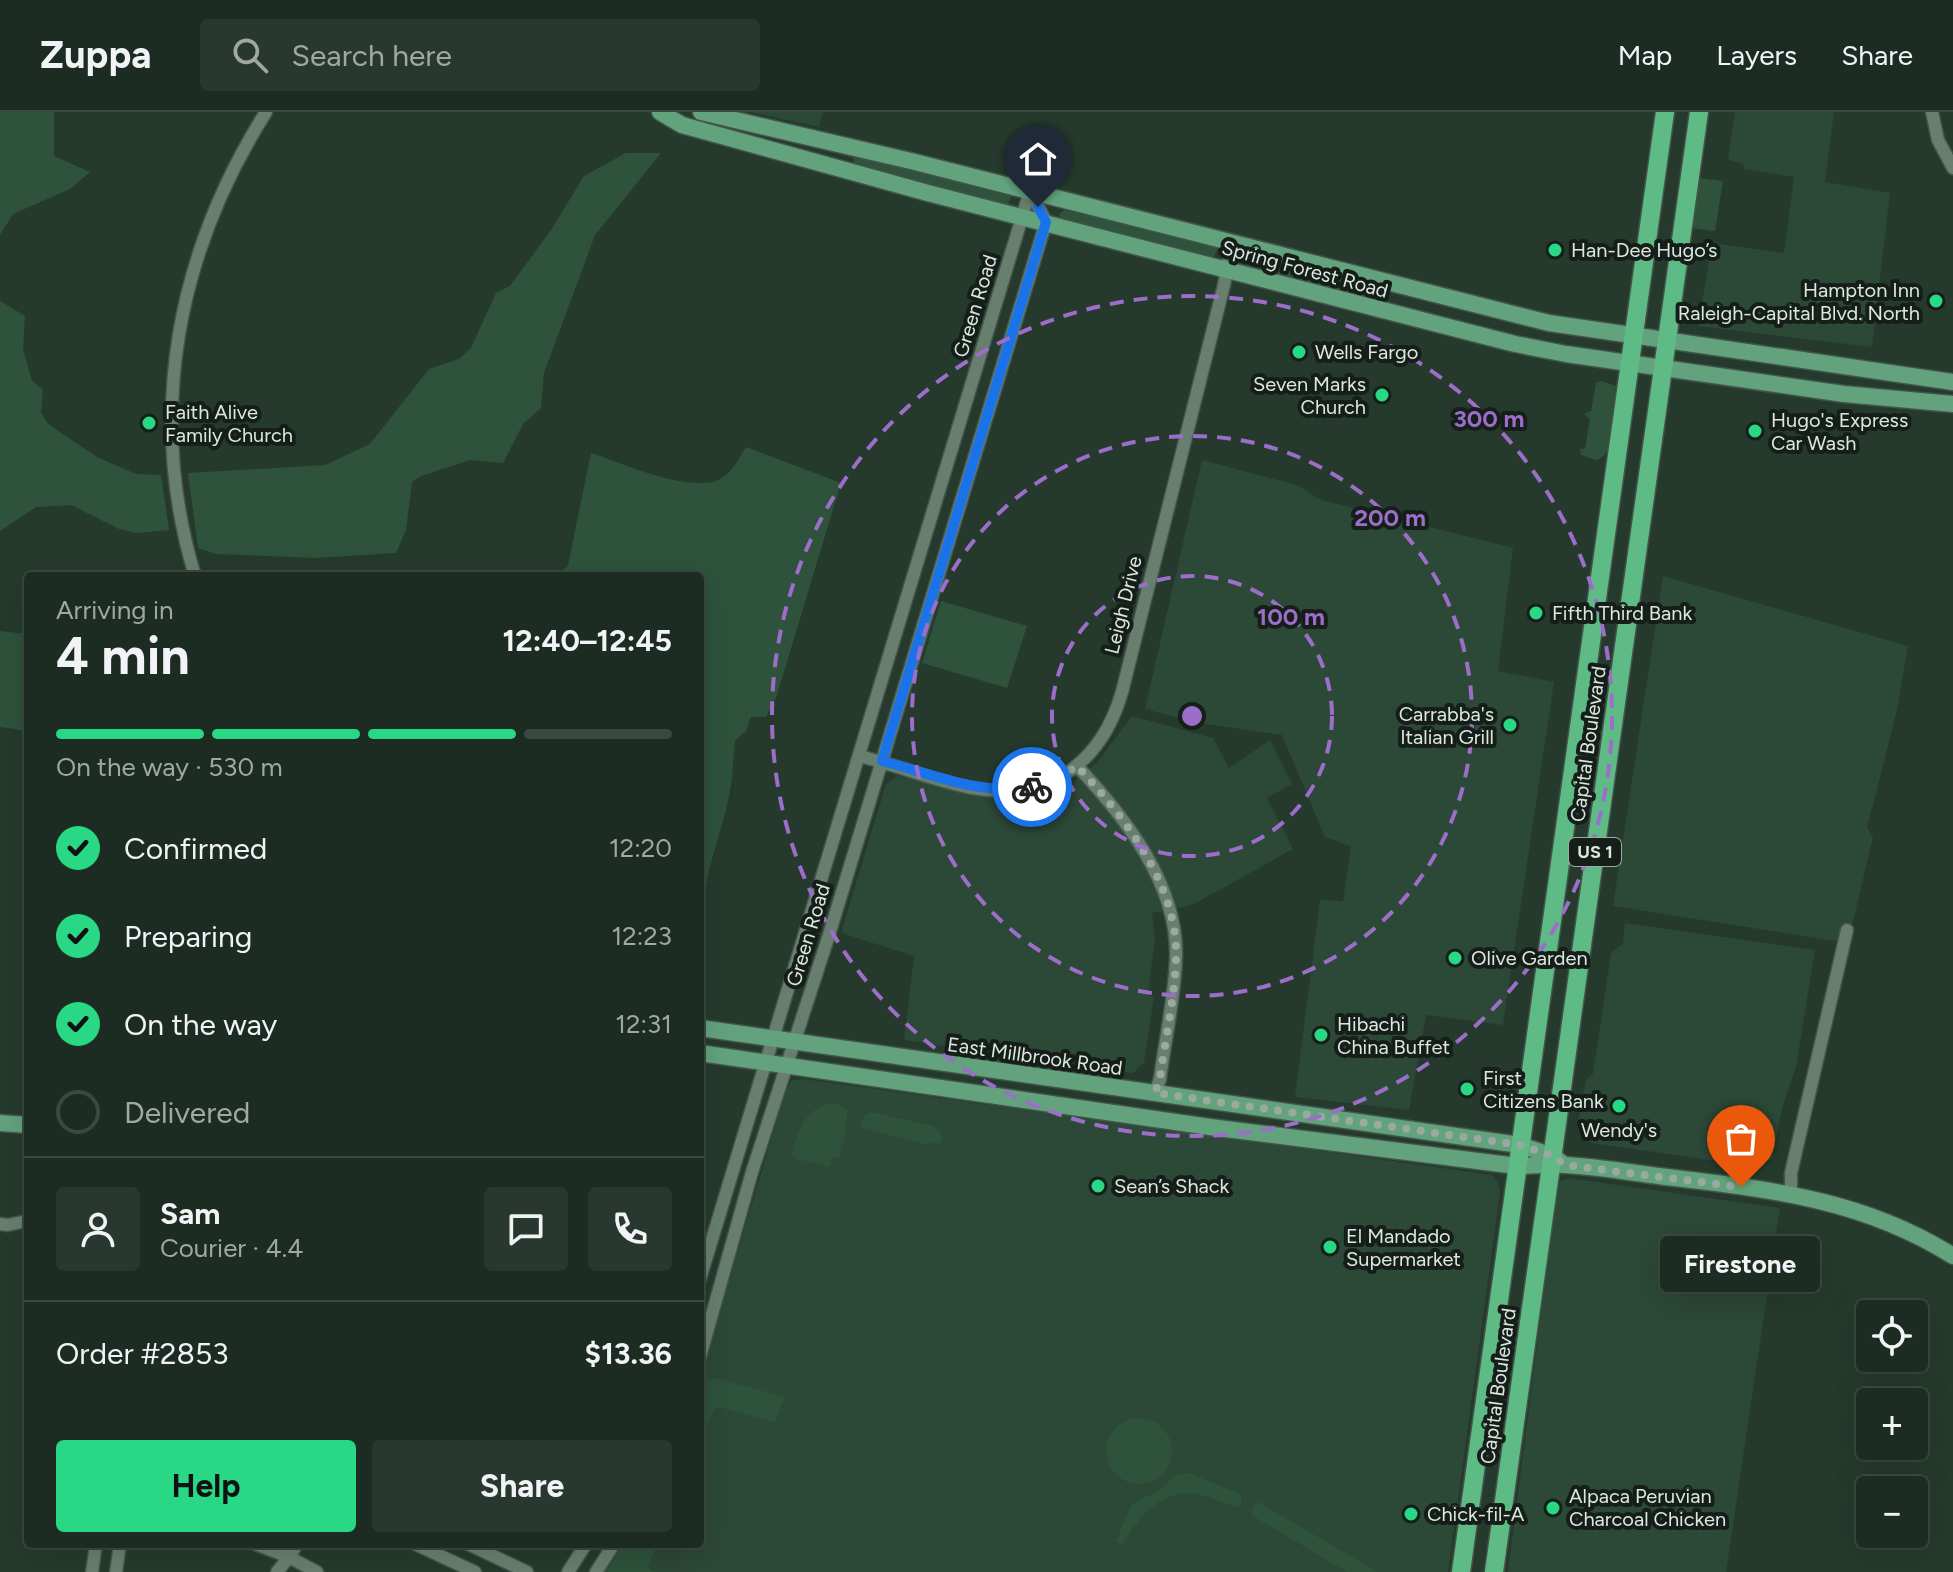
<!DOCTYPE html>
<html lang="en">
<head>
<meta charset="utf-8">
<style>
	body { margin:0; font-family:Figtree,sans-serif; background:#29382f; color:#f1f3f6; height:100vh; display:flex; flex-direction:column; font-size:30px; white-space:nowrap }
	* { box-sizing:border-box; margin:0 }
	p { font-size:26px; color:#a0a7a5 }
	.icon { flex:none; width:44px; height:44px; fill:none; stroke:currentColor; stroke-width:2; stroke-linecap:round; stroke-linejoin:round }
	.map { position:relative; flex:1; overflow:hidden }
	.drawer { position:absolute; left:24px; top:460px; width:680px; height:976px; display:flex; flex-direction:column; background:#1c2c22; border-radius:8px; box-shadow:0 8px 32px #0002,0 0 0 2px #3a4840 }
	.drawer>* { flex:none }
	.fabs { position:absolute; left:1856px; top:1188px; display:grid; gap:16px }
	.fabs a { display:grid; place-items:center; width:72px; height:72px; border-radius:8px; background:#1c2c22; box-shadow:0 8px 32px #0002,0 0 0 2px #3a4840; font-size:40px }
	.pin { position:absolute; display:grid; place-items:center; width:68px; height:68px; color:#fff; margin:-82px -34px; border-radius:50% 50% 50% 0; rotate:-45deg; box-shadow:0 0 8px #0007 }
	.pin .icon { rotate:45deg }
	.courier { position:absolute; display:grid; place-items:center; width:80px; height:80px; margin:-40px; border:6px solid #1a73e8; border-radius:50%; background:#fff; color:#222; box-shadow:0 2px 10px #0007 }
	.bubble { position:absolute; height:56px; border-radius:8px; background:#1c2c22; box-shadow:0 8px 32px #0002,0 0 0 2px #3a4840; font-size:26px; font-weight:700; line-height:56px; text-align:center }
	.summary em { font-style:normal; font-weight:700 }
	.summary div { display:flex; flex-direction:column-reverse }
	.summary { display:flex; align-items:center; justify-content:space-between; height:136px; padding:0 32px }
	h1 { font-size:52px; font-weight:700; line-height:60px }
	.bar { display:grid; grid-template-columns:repeat(4,1fr); gap:12px 8px; align-content:center; height:96px; padding:0 32px }
	.bar i { height:10px; border-radius:6px; background:#3a4840 }
	.bar .selected { background:#28d885 }
	.bar p { grid-column:span 4 }
	.line { display:flex; align-items:center; gap:20px; padding:0 32px; border-top:2px solid #3a4840 }
	.line div { flex:1 }
	.round { display:grid; place-items:center; flex:none; width:84px; height:84px; border-radius:8px; background:#29382f }
	ol { padding:0 32px; list-style:none }
	li { display:flex; align-items:center; gap:24px; height:88px }
	li p { margin-inline-start:auto }
	li .icon { padding:8px; border-radius:50%; background:#28d885; color:#111; stroke-width:4 }
	li:last-child { color:#a0a7a5 }
	li i { width:44px; height:44px; border:4px solid #3a4840; border-radius:50% }
	.primary-button { display:flex; gap:16px; margin-top:auto; padding:16px 32px }
	.primary-button a { flex:1; height:92px; border-radius:8px; background:#28d885; color:#111; font-size:32px; font-weight:700; line-height:92px; text-align:center }
	.primary-button a+a { background:#29382f; color:#f1f3f6 }
	header { display:flex; align-items:center; gap:48px; box-sizing:border-box; height:112px; padding:0 40px; background:#1c2c22; border-bottom:2px solid #3a4840 }
	header strong { font-size:38px }
	nav { display:flex; gap:44px; margin-inline-start:auto; font-size:28px }
	.search { width:560px; height:72px; background:#29382f; display:flex; align-items:center; gap:20px; box-sizing:border-box; padding:0 28px; border-radius:8px; color:#a0a7a5; font-size:30px }
	.map>svg:first-child { display:block }
	.built { fill:#2c4837 }
	.green { fill:#2e523c }
	.lines { fill:none; stroke-linecap:round; stroke-linejoin:round }
	.minor-casing { stroke:#43544a; stroke-width:15 }
	.major-casing { stroke:#43544a; stroke-width:19 }
	.highway-casing { stroke:#43544a; stroke-width:21 }
	.minor { stroke:#687f70; stroke-width:12 }
	.major { stroke:#62a37d; stroke-width:16 }
	.highway { stroke:#5ebb85; stroke-width:18 }
	.done { stroke:#9baaa1; stroke-width:8; stroke-dasharray:0 14.4 }
	.route { stroke:#1a73e8; stroke-width:10 }
	.ring { fill:none; stroke:#9d6dca; stroke-width:4; stroke-dasharray:14 10 }
	.poi-dot { fill:#28d885; stroke:#151e18; stroke-width:3 }
	.labels { text-anchor:middle; dominant-baseline:central; stroke-width:8; stroke-linejoin:round; paint-order:stroke }
	.shield { fill:#151e18; stroke:#a0aba3; stroke-width:2 }
	.shield-label { font-size:18px; font-weight:bold; fill:#dbe7df }
	.poi-label { font-size:20px; fill:#dbe7df; stroke:#151e18; text-anchor:start }
	.street-label { font-size:20px; fill:#dbe7df; stroke:#151e18 }
	.centre { fill:#9d6dca; stroke:#151e18; stroke-width:4 }
	.ring-label { font-size:24px; text-anchor:middle; font-weight:bold; fill:#9d6dca; stroke:#151e18; stroke-width:8; stroke-linejoin:round; paint-order:stroke }
</style>
</head>
<body>
<header>
<strong>Zuppa</strong>
<div class="search"><svg class="icon" aria-label="search" viewBox="0 0 24 24"><circle cx="10" cy="10" r="6"/><path d="M15 15l6 6"/></svg>Search here</div>
<nav><a>Map</a><a>Layers</a><a>Share</a></nav>
</header>
<div class="map">
<svg width="1953" height="1460" viewBox="0 0 1953 1460">
	<rect width="100%" height="100%" fill="#253a2d"/>
	<!-- built -->
	<g class="built">
		<polygon points="751,0 823,0 819,15"/>
		<polygon points="1735,0 1834,0 1825,70 1890,81 1872,235 1698,214 1712,131 1784,141 1794,65 1744,57 1743,52 1728,48"/>
		<polygon points="1202,348 1297,373 1321,388 1513,436 1498,559 1554,570 1503,913 1426,903 1409,998 1295,985 1320,788 1343,789 1351,734 1325,725 1282,623 1199,611 1145,597"/>
		<polygon points="1663,464 1908,534 1897,598 1867,716 1873,725 1848,831 1613,794"/>
		<polygon points="1132,604 1213,626 1229,656 1270,628 1292,672 1267,686 1293,737 1192,793 1152,801 1155,825 1148,883 1154,885 1144,950 1133,961 904,928 914,844 841,821 886,672 897,664 960,679 1008,686 1074,670 1097,651"/>
		<polygon points="1625,811 1815,838 1796,955 1782,996 1772,1047 1750,1053 1738,1052 1592,1031 1583,1022 1578,1009 1586,967 1593,962 1611,841 1623,832"/>
		<polygon points="803,967 1492,1063 1498,1071 1500,1081 1448,1460 601,1460 618,1432 700,1432 700,1266 785,981 791,969"/>
		<polygon points="1568,1066 1780,1096 1726,1460 1508,1460 1557,1077 1560,1069"/>
	</g>
	<!-- green -->
	<g class="green">
		<polygon points="0,0 54,0 54,44 90,60 70,77 13,102 0,123"/>
		<polygon points="626,41 661,41 595,123 544,261 541,296 523,312 503,351 470,348 421,364 412,370 406,418 396,441 315,446 216,442 198,436 188,361 325,353 370,332 429,257 459,247 471,236 496,181 510,174 551,118 584,64"/>
		<polygon points="857,42 1013,81 1008,92 869,58 854,51 853,45"/>
		<polygon points="1698,66 1723,69 1715,119 1691,116"/>
		<polygon points="1065,98 1215,132 1218,136 1214,145 1209,145 1061,107 1059,102"/>
		<polygon points="1250,146 1385,177 1386,186 1381,189 1246,154 1247,147"/>
		<polygon points="0,189 25,204 23,237 32,269 43,277 41,301 48,312 97,345 136,362 161,363 169,418 136,421 119,417 71,393 36,395 0,419"/>
		<polygon points="1601,269 1616,274 1608,337 1604,344 1596,348 1581,343 1580,337 1585,337 1590,307 1584,302 1591,299 1596,271"/>
		<path d="M746 335 841 371 776 586 766 605H751L746 619 735 629C733 646 733 663 730 679 721 728 701 762 704 814L700 820V464H558L568 453 591 341C625 352 676 376 712 370 729 367 738 348 746 335Z"/>
		<polygon points="941,489 1027,514 1007,576 922,551"/>
		<polygon points="0,519 28,522 28,619 0,615"/>
		<path d="M837 991 847 999 846 1019 839 1046 832 1045 830 1055 797 1047 792 1042C798 1017 807 992 837 991Z"/>
		<polygon points="871,1000 934,1014 942,1024 941,1032 931,1030 929,1033 860,1016 864,1003"/>
		<polygon points="716,1266 785,1285 776,1309 774,1310 723,1296 715,1296 700,1329 700,1275 707,1267"/>
		<circle cx="1139" cy="1339" r="33"/>
		<path d="M1189 1361 1241 1382V1394C1229 1396 1217 1387 1205 1384 1168 1372 1142 1400 1124 1430L1122 1433 1116 1429 1130 1396 1138 1388 1156 1381 1177 1362Z"/>
		<polygon points="1259,1390 1270,1397 1378,1460 1347,1460 1251,1403 1253,1394"/>
		<polygon points="624,1432 657,1432 648,1454 649,1458 656,1460 607,1460"/>
	</g>
	<g class="lines">
		<!-- minor casing -->
		<g class="minor-casing">
			<g id="minor">
				<polyline points="1932,0 1938,28 1953,56"/>
				<path d="M195 464C146 302 177 141 266 0"/>
				<path d="M859 644C897 653 934 669 972 676 1048 690 1101 652 1122 580L1224 173 1232 131"/>
				<path d="M1077 654C1124 704 1178 772 1176 845 1175 885 1165 927 1160 967L1155 981"/>
				<polyline points="1791,1082 1791,1061 1847,818"/>
				<polyline points="0,1112 8,1113 26,1109"/>
				<polyline points="700,1167 1030,79"/>
				<polyline points="700,1245 752,1060 829,823 1046,110 1030,79"/>
				<polyline points="255,1432 289,1445 297,1432"/>
				<polyline points="415,1432 475,1460"/>
				<polyline points="468,1432 527,1460"/>
				<polyline points="92,1460 96,1432"/>
				<polyline points="116,1460 120,1432"/>
				<polyline points="277,1460 289,1445 317,1460"/>
				<polyline points="568,1460 586,1432"/>
				<polyline points="596,1460 614,1432"/>
			</g>
		</g>
		<!-- major casing -->
		<g class="major-casing">
			<g id="major">
				<polyline points="660,0 682,13 928,81 1515,232 1566,242 1844,282 1953,292"/>
				<polyline points="701,0 915,50 1549,211 1953,270"/>
				<polyline points="700,916 1520,1033 1553,1044 1562,1051"/>
				<path d="M700 941 1210 1015 1517 1054C1533 1054 1550 1052 1566 1053 1602 1055 1639 1062 1675 1066 1775 1078 1866 1089 1953 1144"/>
				<polyline points="0,1011 28,1013"/>
			</g>
		</g>
		<!-- highway casing -->
		<g class="highway-casing">
			<g id="highway">
				<polyline points="1461,1460 1665,0"/>
				<polyline points="1494,1460 1699,0"/>
			</g>
		</g>
		<!-- minor -->
		<use href="#minor" class="minor"/>
		<!-- major -->
		<use href="#major" class="major"/>
		<!-- highway -->
		<use href="#highway" class="highway"/>
	</g>
	<g class="lines">
		<!-- done -->
		<path class="done" d="M1032 675 1056 667 1077 654C1124 704 1178 773 1176 845 1175 885 1165 927 1160 967L1155 981 1520 1033 1553 1044 1565 1053 1741 1075"/>
		<!-- route -->
		<path class="route" d="M1032 675C978 684 934 662 882 649L1046 110 1038 95"/>
	</g>
	<!-- distance rings -->
	<g class="ring">
		<circle cx="1192" cy="604" r="140"/>
		<circle cx="1192" cy="604" r="280"/>
		<circle cx="1192" cy="604" r="420"/>
	</g>
	<!-- markers -->
	<g class="poi-dot">
		<circle cx="1555" cy="138" r="8"/>
		<circle cx="1936" cy="189" r="8"/>
		<circle cx="1299" cy="240" r="8"/>
		<circle cx="1382" cy="283" r="8"/>
		<circle cx="149" cy="311" r="8"/>
		<circle cx="1755" cy="319" r="8"/>
		<circle cx="1536" cy="501" r="8"/>
		<circle cx="1510" cy="613" r="8"/>
		<circle cx="1455" cy="846" r="8"/>
		<circle cx="1321" cy="923" r="8"/>
		<circle cx="1467" cy="977" r="8"/>
		<circle cx="1619" cy="994" r="8"/>
		<circle cx="1098" cy="1074" r="8"/>
		<circle cx="1330" cy="1135" r="8"/>
		<circle cx="1553" cy="1396" r="8"/>
		<circle cx="1411" cy="1402" r="8"/>
	</g>
	<g class="labels">
		<!-- shield labels -->
		<rect class="shield" x="1569" y="726" width="52" height="28" rx="6"/>
		<g class="shield-label">
			<text x="1595" y="740">US 1</text>
		</g>
		<!-- poi labels -->
		<g class="poi-label">
			<text x="1571" y="138">Han-Dee Hugo’s</text>
			<text x="1920" y="178" text-anchor="end">Hampton Inn<tspan x="1920" dy="23">Raleigh-Capital Blvd. North</tspan></text>
			<text x="1315" y="240">Wells Fargo</text>
			<text x="1366" y="272" text-anchor="end">Seven Marks<tspan x="1366" dy="23">Church</tspan></text>
			<text x="165" y="300">Faith Alive<tspan x="165" dy="23">Family Church</tspan></text>
			<text x="1771" y="308">Hugo's Express<tspan x="1771" dy="23">Car Wash</tspan></text>
			<text x="1552" y="501">Fifth Third Bank</text>
			<text x="1494" y="602" text-anchor="end">Carrabba's<tspan x="1494" dy="23">Italian Grill</tspan></text>
			<text x="1471" y="846">Olive Garden</text>
			<text x="1337" y="912">Hibachi<tspan x="1337" dy="23">China Buffet</tspan></text>
			<text x="1483" y="966">First<tspan x="1483" dy="23">Citizens Bank</tspan></text>
			<text x="1619" y="1018" text-anchor="middle">Wendy's</text>
			<text x="1114" y="1074">Sean’s Shack</text>
			<text x="1346" y="1124">El Mandado<tspan x="1346" dy="23">Supermarket</tspan></text>
			<text x="1569" y="1384">Alpaca Peruvian<tspan x="1569" dy="23">Charcoal Chicken</tspan></text>
			<text x="1427" y="1402">Chick-fil-A</text>
		</g>
		<!-- street labels -->
		<g class="street-label">
			<text transform="translate(1305 157) rotate(15)">Spring Forest Road</text>
			<text transform="translate(975 194) rotate(-73)">Green Road</text>
			<text transform="translate(1123 493) rotate(-76)">Leigh Drive</text>
			<text transform="translate(1588 632) rotate(-82)">Capital Boulevard</text>
			<text transform="translate(808 823) rotate(-73)">Green Road</text>
			<text transform="translate(1035 944) rotate(8)">East Millbrook Road</text>
			<text transform="translate(1498 1274) rotate(-82)">Capital Boulevard</text>
		</g>
	</g>
	<circle cx="1192" cy="604" r="12" class="centre"/>
	<g class="ring-label">
		<text x="1489" y="315">300 m</text>
		<text x="1390" y="414">200 m</text>
		<text x="1291" y="513">100 m</text>
	</g>
</svg>
<div class="fabs">
<a><svg class="icon" aria-label="locate" viewBox="0 0 24 24"><circle cx="12" cy="12" r="6"/><path d="M12 2v4M12 18v4M2 12h4M18 12h4"/></svg></a>
<a>+</a>
<a>−</a>
</div>
<div class="pin" style="left:1741px;top:1075px;background:#ea580c"><svg class="icon" aria-label="bag" viewBox="0 0 24 24"><path d="M5 8h14l-1 12H6zM9 8a3 3 0 0 1 6 0"/></svg></div>
<div class="pin" style="left:1038px;top:95px;background:#1f2937"><svg class="icon" aria-label="home" viewBox="0 0 24 24"><path d="M3 11l9-7 9 7M6 9v11h12V9"/></svg></div>
<div class="courier" style="left:1032px;top:675px"><svg class="icon" aria-label="bike" viewBox="0 0 24 24"><circle cx="6" cy="16" r="4"/><circle cx="18" cy="16" r="4"/><path d="M6 16l4-8h5l3 8M10 8l3 8H6M13 5h3"/></svg></div>
<div class="bubble" style="left:1660px;top:1124px;width:160px">Firestone</div>
<section class="drawer">
<div class="summary"><div><h1>4 min</h1><p>Arriving in</p></div><em>12:40–12:45</em></div>
<div class="bar"><i class="selected"></i><i class="selected"></i><i class="selected"></i><i></i><p>On the way · 530 m</p></div>
<ol>
<li><svg class="icon" aria-label="check" viewBox="0 0 24 24"><path d="M5 12l5 5 9-10"/></svg>Confirmed<p>12:20</p></li>
<li><svg class="icon" aria-label="check" viewBox="0 0 24 24"><path d="M5 12l5 5 9-10"/></svg>Preparing<p>12:23</p></li>
<li><svg class="icon" aria-label="check" viewBox="0 0 24 24"><path d="M5 12l5 5 9-10"/></svg>On the way<p>12:31</p></li>
<li><i></i>Delivered</li>
</ol>
<div class="line" style="height:144px"><a class="round"><svg class="icon" aria-label="person" viewBox="0 0 24 24"><circle cx="12" cy="8" r="4"/><path d="M4 21q1-7 8-7t8 7"/></svg></a><div><b>Sam</b><p>Courier · 4.4</p></div><a class="round"><svg class="icon" aria-label="chat" viewBox="0 0 24 24"><path d="M4 5h16v11H9l-5 4z"/></svg></a><a class="round"><svg class="icon" aria-label="phone" viewBox="0 0 24 24"><path d="M5 4h4l2 5-3 2q2 4 5 5l2-3 5 2v4C11 20 4 13 5 4z"/></svg></a></div>
<div class="line" style="height:104px"><div>Order #2853</div><b>$13.36</b></div>
<div class="primary-button"><a>Help</a><a>Share</a></div>
</section>
</div>
</body>
</html>
